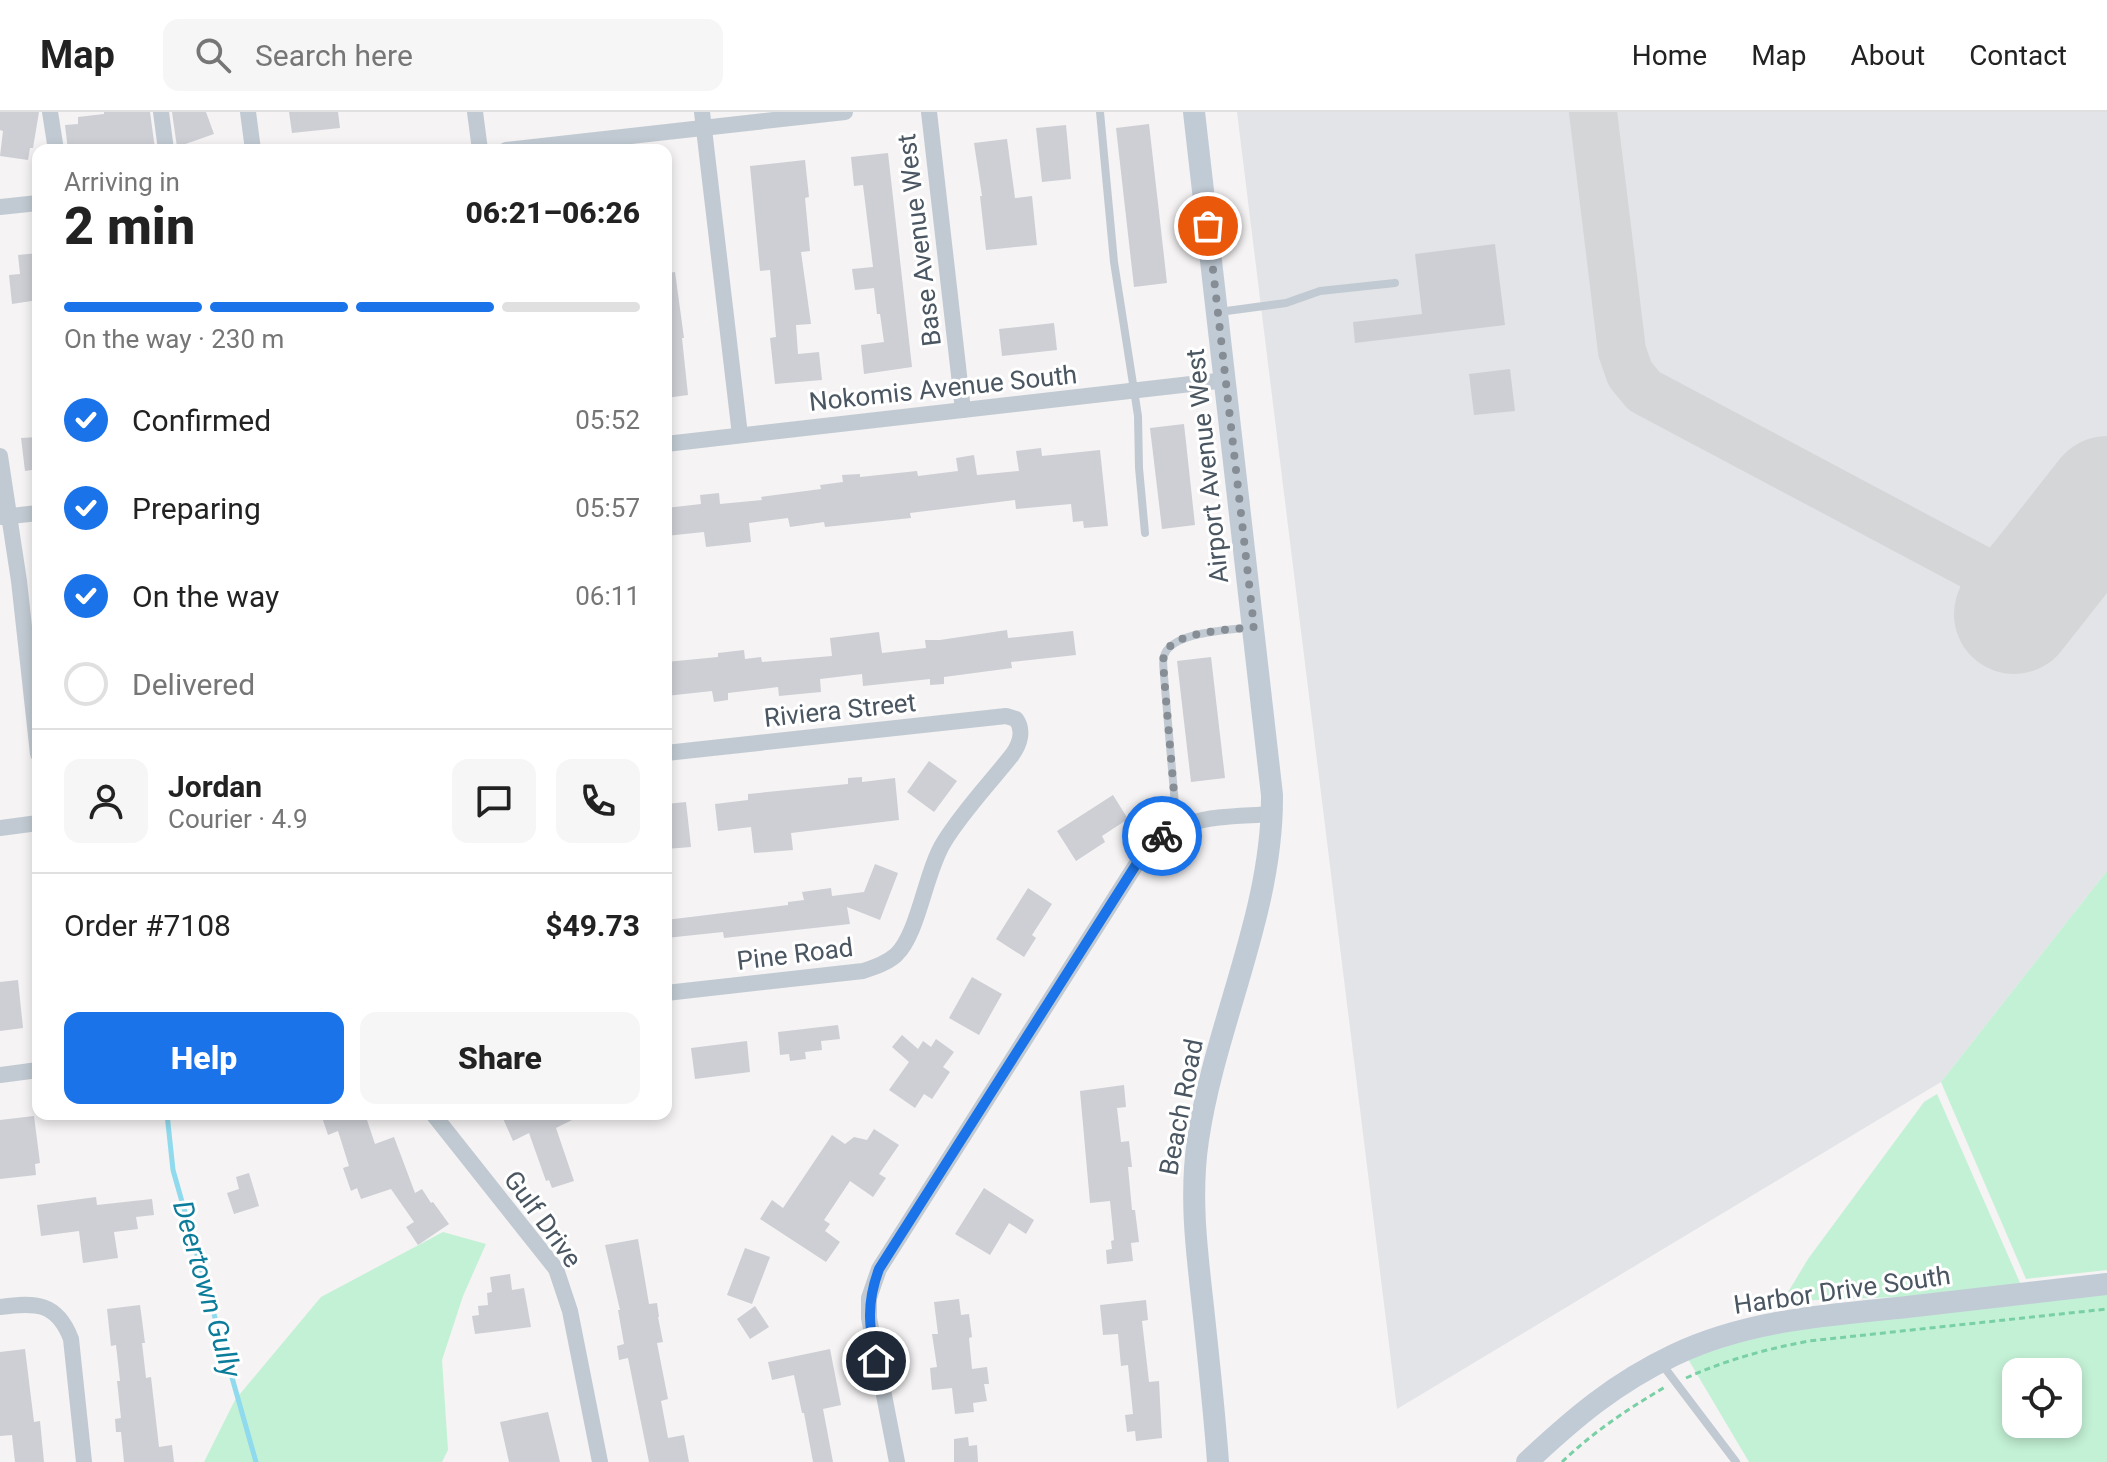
<!DOCTYPE html>
<html lang="en">
<head>
<meta charset="utf-8">
<style>
	body { margin:0; font-family:Roboto,sans-serif; background:#f6f6f6; color:#222; height:100vh; display:flex; flex-direction:column; font-size:30px; white-space:nowrap }
	* { box-sizing:border-box; margin:0 }
	p { font-size:26px; color:#767676 }
	.icon { flex:none; width:44px; height:44px; fill:none; stroke:currentColor; stroke-width:2; stroke-linecap:round; stroke-linejoin:round }
	.map { position:relative; flex:1; overflow:hidden }
	.sheet { position:absolute; left:32px; top:32px; width:640px; height:976px; display:flex; flex-direction:column; background:#fff; border-radius:16px; box-shadow:0 4px 12px #0003 }
	.sheet>* { flex:none }
	.controls { position:absolute; left:2002px; top:1246px; display:grid; gap:16px }
	.controls a { display:grid; place-items:center; width:80px; height:80px; border-radius:16px; background:#fff; box-shadow:0 4px 12px #0003; font-size:40px }
	.pin { position:absolute; display:grid; place-items:center; width:68px; height:68px; color:#fff; margin:-34px; border:4px solid #fff; border-radius:50%; box-shadow:0 2px 8px #0007 }
	.courier { position:absolute; display:grid; place-items:center; width:80px; height:80px; margin:-40px; border:6px solid #1a73e8; border-radius:50%; background:#fff; color:#222; box-shadow:0 2px 10px #0007 }
	.overview em { font-style:normal; font-weight:800 }
	.overview div { display:flex; flex-direction:column-reverse }
	.overview { display:flex; align-items:center; justify-content:space-between; height:136px; padding:0 32px }
	h1 { font-size:52px; font-weight:800; line-height:60px }
	.bar { display:grid; grid-template-columns:repeat(4,1fr); gap:12px 8px; align-content:center; height:96px; padding:0 32px }
	.bar i { height:10px; border-radius:6px; background:#e0e0e0 }
	.bar .current { background:#1a73e8 }
	.bar p { grid-column:span 4 }
	.line { display:flex; align-items:center; gap:20px; padding:0 32px; border-top:2px solid #e0e0e0 }
	.line div { flex:1 }
	.round { display:grid; place-items:center; flex:none; width:84px; height:84px; border-radius:16px; background:#f6f6f6 }
	ol { padding:0 32px; list-style:none }
	li { display:flex; align-items:center; gap:24px; height:88px }
	li p { margin-inline-start:auto }
	li .icon { padding:8px; border-radius:50%; background:#1a73e8; color:#fff; stroke-width:4 }
	li:last-child { color:#767676 }
	li i { width:44px; height:44px; border:4px solid #e0e0e0; border-radius:50% }
	.primary-button { display:flex; gap:16px; margin-top:auto; padding:16px 32px }
	.primary-button a { flex:1; height:92px; border-radius:16px; background:#1a73e8; color:#fff; font-size:32px; font-weight:800; line-height:92px; text-align:center }
	.primary-button a+a { background:#f6f6f6; color:#222 }
	header { display:flex; align-items:center; gap:48px; box-sizing:border-box; height:112px; padding:0 40px; background:#fff; border-bottom:2px solid #e0e0e0 }
	header strong { font-size:38px }
	nav { display:flex; gap:44px; margin-inline-start:auto; font-size:28px }
	.search { width:560px; height:72px; background:#f6f6f6; display:flex; align-items:center; gap:20px; box-sizing:border-box; padding:0 28px; border-radius:16px; color:#767676; font-size:30px }
	.map>svg:first-child { display:block }
	.airport { fill:#e2e4e7 }
	.green { fill:#c3f1d5; fill-rule:evenodd }
	.lines { fill:none; stroke-linecap:round; stroke-linejoin:round }
	.stream { stroke:#90daee; stroke-width:5 }
	.taxiway { stroke:#d5d6d8; stroke-width:48 }
	.runway { stroke:#d5d6d8; stroke-width:120 }
	.building { fill:#cdcfd5 }
	.path { stroke:#7ad0a6; stroke-width:3; stroke-dasharray:6 4; stroke-linecap:butt }
	.lane { stroke:#c1cad2; stroke-width:8 }
	.street { stroke:#c1cad2; stroke-width:16 }
	.secondary { stroke:#c1cbd6; stroke-width:22 }
	.done { stroke:#868d94; stroke-width:8; stroke-dasharray:0 14.4 }
	.route { stroke:#1a73e8; stroke-width:10 }
	.labels { text-anchor:middle; dominant-baseline:central; stroke-width:6; stroke-linejoin:round; paint-order:stroke }
	.street-label { font-size:26px; fill:#4a5661; stroke:#fff }
	.water-label { font-size:28px; font-style:italic; fill:#0c7c9b; stroke:#fff }
</style>
</head>
<body>
<header>
<strong>Map</strong>
<div class="search"><svg class="icon" aria-label="search" viewBox="0 0 24 24"><circle cx="10" cy="10" r="6"/><path d="M15 15l6 6"/></svg>Search here</div>
<nav><a>Home</a><a>Map</a><a>About</a><a>Contact</a></nav>
</header>
<div class="map">
<svg width="2107" height="1350" viewBox="0 0 2107 1350">
	<rect width="100%" height="100%" fill="#f5f3f3"/>
	<!-- airport -->
	<polygon class="airport" points="1237,0 2107,0 2107,759 1941,970 1397,1297"/>
	<!-- green -->
	<g class="green">
		<polygon points="2107,759 2107,1158 2026,1167 1941,970"/>
		<polygon points="1937,982 2021,1173 1925,1184 1790,1189 1781,1192 1808,1147 1924,990"/>
		<polygon points="443,1120 486,1132 463,1184 442,1248 448,1338 442,1350 204,1350 235,1288 321,1185"/>
		<path d="M2107 1182V1350H1749L1688 1247 1748 1227 1823 1213ZM2016 1260H2068V1312H2016Z"/>
	</g>
	<g class="lines">
		<!-- stream -->
		<polyline class="stream" points="167,1002 173,1058 256,1350"/>
		<!-- taxiway -->
		<path class="taxiway" d="M1593 0 1622 239 1630 262 1644 279 1977 456C2023 476 2044 458 2072 423 2084 408 2095 393 2107 378"/>
		<!-- runway -->
		<polyline class="runway" points="2014,502 2107,384"/>
	</g>
	<!-- building -->
	<g class="building">
		<polygon points="0,0 39,0 33,36 30,36 28,48 0,44 3,19 0,18"/>
		<polygon points="104,0 150,0 155,37 68,38 65,13 78,12 78,5 104,2"/>
		<polygon points="172,0 206,0 214,22 177,35"/>
		<polygon points="289,0 338,0 340,16 292,21"/>
		<polygon points="1149,12 1167,171 1134,175 1116,16"/>
		<polygon points="1066,13 1071,67 1042,70 1036,16"/>
		<polygon points="1007,27 1015,86 1032,84 1037,133 986,138 980,84 982,84 974,31"/>
		<polygon points="888,41 912,255 864,262 861,233 884,230 880,202 877,202 874,176 855,178 852,157 873,155 863,73 854,74 851,45"/>
		<polygon points="805,48 809,85 805,86 810,139 801,140 811,212 796,213 798,242 819,240 822,268 775,272 770,226 776,225 770,158 760,159 750,54"/>
		<polygon points="1495,132 1505,213 1355,231 1353,210 1422,202 1415,142"/>
		<polygon points="38,141 38,188 12,192 9,163 20,162 18,143"/>
		<polygon points="675,160 684,226 682,226 688,283 666,286 666,161"/>
		<polygon points="1054,211 1057,238 1002,244 999,217"/>
		<polygon points="1510,257 1515,299 1474,303 1469,262"/>
		<polygon points="1184,312 1195,413 1162,417 1150,316"/>
		<polygon points="38,325 38,357 25,359 21,326"/>
		<polygon points="1041,336 1042,344 1100,338 1108,414 1084,416 1083,409 1073,410 1071,392 1016,397 1015,388 910,401 911,406 825,415 824,410 790,415 788,406 749,411 751,430 706,435 704,420 666,424 666,396 701,392 700,383 719,381 720,392 762,388 761,385 821,377 820,373 843,370 842,363 860,362 860,365 917,359 918,364 958,359 956,346 974,343 977,363 1019,359 1016,339"/>
		<polygon points="1007,518 1008,526 1073,519 1076,543 1011,550 1012,556 944,565 944,572 930,573 930,567 863,574 862,562 820,567 821,580 779,584 778,575 728,581 728,588 714,590 712,579 666,584 666,550 718,545 718,541 744,538 745,547 761,545 762,550 832,544 830,526 879,520 882,541 926,536 925,528 940,528"/>
		<polygon points="1211,545 1225,666 1191,670 1177,549"/>
		<polygon points="929,649 957,669 934,700 907,680"/>
		<polygon points="862,665 862,670 895,666 899,708 791,721 793,738 754,741 751,715 718,719 715,692 748,688 748,682 848,672 848,666"/>
		<polygon points="1113,683 1128,707 1102,724 1105,730 1076,749 1057,719"/>
		<polygon points="686,690 691,735 666,737 666,692"/>
		<polygon points="875,752 898,761 880,808 847,795 850,812 724,826 723,820 666,826 666,808 788,793 788,790 804,788 802,780 831,776 832,784 864,780"/>
		<polygon points="1028,776 1052,792 1032,823 1036,826 1024,845 996,827"/>
		<polygon points="972,865 1002,882 979,923 949,906"/>
		<polygon points="18,868 23,916 0,919 0,870"/>
		<polygon points="838,913 840,927 821,929 822,938 805,940 806,947 790,949 789,942 780,943 778,920"/>
		<polygon points="902,923 918,937 923,929 931,935 936,927 954,940 943,955 950,960 932,987 924,982 915,996 889,978 909,950 892,935"/>
		<polygon points="747,929 750,960 695,967 691,936"/>
		<polygon points="1124,973 1126,995 1117,996 1121,1030 1129,1029 1132,1055 1128,1055 1132,1098 1135,1098 1139,1130 1131,1131 1133,1149 1107,1152 1106,1138 1112,1137 1111,1129 1114,1128 1110,1089 1090,1091 1080,979"/>
		<polygon points="321,1002 365,1002 375,1032 394,1025 415,1081 422,1077 431,1091 433,1090 449,1112 418,1133 406,1115 414,1110 391,1077 361,1087 357,1076 351,1079 343,1056 349,1054 338,1019 328,1023"/>
		<polygon points="501,1002 584,1002 556,1016 574,1069 552,1076 549,1068 546,1069 529,1021 513,1029"/>
		<polygon points="34,1004 40,1051 35,1052 36,1063 0,1067 0,1008"/>
		<polygon points="874,1017 899,1033 879,1062 886,1066 873,1085 850,1069 824,1108 830,1112 825,1119 840,1130 826,1150 760,1107 772,1088 783,1096 832,1023 845,1032 854,1025 867,1028"/>
		<polygon points="249,1061 259,1094 234,1102 227,1081 239,1077 236,1065"/>
		<polygon points="984,1076 1034,1108 1026,1122 1009,1111 990,1143 955,1122"/>
		<polygon points="96,1085 97,1093 152,1087 154,1103 136,1105 138,1117 114,1120 118,1146 83,1151 79,1119 41,1124 37,1093"/>
		<polygon points="638,1127 649,1192 657,1191 659,1205 658,1205 663,1230 657,1231 668,1287 661,1289 668,1326 684,1323 689,1350 649,1350 628,1246 619,1248 617,1234 624,1232 618,1198 620,1198 605,1133"/>
		<polygon points="745,1136 770,1145 752,1192 727,1183"/>
		<polygon points="510,1162 512,1178 524,1176 531,1215 475,1222 472,1204 479,1203 478,1194 488,1193 487,1181 492,1180 490,1165"/>
		<polygon points="959,1187 961,1203 969,1202 972,1225 969,1226 972,1257 987,1255 989,1272 984,1272 987,1289 973,1291 974,1300 955,1302 952,1276 932,1278 930,1256 937,1255 932,1222 938,1222 934,1190"/>
		<polygon points="1146,1188 1148,1208 1142,1209 1149,1270 1159,1269 1162,1326 1136,1329 1135,1319 1127,1320 1125,1303 1133,1302 1128,1253 1121,1254 1118,1222 1103,1223 1100,1193"/>
		<polygon points="140,1193 145,1231 142,1231 146,1266 151,1265 159,1335 172,1333 174,1350 124,1350 121,1320 116,1320 115,1307 121,1306 117,1269 120,1269 116,1233 111,1234 107,1197"/>
		<polygon points="755,1194 769,1215 750,1227 737,1207"/>
		<polygon points="25,1237 34,1310 40,1309 44,1350 15,1350 12,1323 0,1324 0,1240"/>
		<polygon points="830,1237 841,1293 823,1297 833,1350 813,1350 804,1301 802,1301 794,1263 772,1268 768,1250"/>
		<polygon points="548,1300 560,1350 509,1350 500,1310"/>
		<polygon points="968,1325 969,1334 977,1333 978,1350 954,1350 954,1327"/>
	</g>
	<g class="lines">
		<!-- path -->
		<g class="path">
			<path d="M1686 1266C1726 1248 1766 1237 1809 1229L2107 1197"/>
			<path d="M1562 1350C1593 1320 1628 1297 1665 1275"/>
		</g>
		<!-- lane -->
		<g class="lane">
			<polyline points="1100,0 1114,150 1138,304 1139,356 1145,421"/>
			<polyline points="1219,200 1286,191 1320,179 1395,171"/>
			<path d="M1177 716 1164 564C1164 558 1162 550 1164 544 1171 519 1231 518 1253 515"/>
			<polyline points="1661,1251 1736,1350"/>
		</g>
		<!-- street -->
		<g class="street">
			<polyline points="50,0 56,38"/>
			<polyline points="161,0 166,38"/>
			<polyline points="248,0 253,38"/>
			<polyline points="475,0 480,38"/>
			<polyline points="702,0 740,323"/>
			<polyline points="929,0 963,298"/>
			<polyline points="506,38 845,0"/>
			<polyline points="0,95 38,91"/>
			<polyline points="666,332 1226,268"/>
			<polyline points="0,344 19,469 38,642"/>
			<polyline points="2,405 38,401"/>
			<path d="M666 641 1006 604 1016 607C1024 618 1020 632 1012 643 990 671 963 699 944 730 925 760 919 821 896 843 887 851 875 855 863 859L666 881"/>
			<polyline points="0,716 38,711"/>
			<polyline points="0,963 38,958"/>
			<polyline points="433,1002 556,1157 570,1199 600,1350"/>
			<path d="M0 1195C35 1190 57 1190 71 1227L84 1350"/>
			<path d="M897 1350 869 1206V1186L879 1157 1139 748C1176 701 1218 706 1272 702"/>
		</g>
		<!-- secondary -->
		<g class="secondary">
			<path d="M1194 0 1272 683C1273 802 1215 912 1198 1028 1190 1081 1196 1133 1202 1186 1208 1241 1214 1295 1218 1350"/>
			<path d="M1527 1350C1574 1306 1615 1271 1674 1243 1747 1208 1828 1203 1907 1195 1973 1188 2040 1180 2107 1172"/>
		</g>
	</g>
	<g class="lines">
		<!-- done -->
		<path class="done" d="M1162 724 1177 716 1164 564C1164 558 1162 550 1164 544 1171 518 1232 518 1254 515L1208 114"/>
		<!-- route -->
		<path class="route" d="M876 1249C869 1214 866 1192 879 1157L1139 748 1150 735 1162 724"/>
	</g>
	<g class="labels">
		<!-- street labels -->
		<g class="street-label">
			<text transform="translate(919 128) rotate(-97)">Base Avenue West</text>
			<text transform="translate(943 276) rotate(-6)">Nokomis Avenue South</text>
			<text transform="translate(1207 354) rotate(-96)">Airport Avenue West</text>
			<text transform="translate(840 598) rotate(-6)">Riviera Street</text>
			<text transform="translate(795 842) rotate(-7)">Pine Road</text>
			<text transform="translate(1181 995) rotate(-79)">Beach Road</text>
			<text transform="translate(543 1107) rotate(54)">Gulf Drive</text>
			<text transform="translate(1842 1178) rotate(-8)">Harbor Drive South</text>
		</g>
		<!-- water labels -->
		<g class="water-label">
			<text transform="translate(207 1177) rotate(74)">Deertown Gully</text>
		</g>
	</g>
</svg>
<div class="controls">
<a><svg class="icon" aria-label="locate" viewBox="0 0 24 24"><circle cx="12" cy="12" r="6"/><path d="M12 2v4M12 18v4M2 12h4M18 12h4"/></svg></a>
</div>
<div class="pin" style="left:1208px;top:114px;background:#ea580c"><svg class="icon" aria-label="bag" viewBox="0 0 24 24"><path d="M5 8h14l-1 12H6zM9 8a3 3 0 0 1 6 0"/></svg></div>
<div class="pin" style="left:876px;top:1249px;background:#1f2937"><svg class="icon" aria-label="home" viewBox="0 0 24 24"><path d="M3 11l9-7 9 7M6 9v11h12V9"/></svg></div>
<div class="courier" style="left:1162px;top:724px"><svg class="icon" aria-label="bike" viewBox="0 0 24 24"><circle cx="6" cy="16" r="4"/><circle cx="18" cy="16" r="4"/><path d="M6 16l4-8h5l3 8M10 8l3 8H6M13 5h3"/></svg></div>
<section class="sheet">
<div class="overview"><div><h1>2 min</h1><p>Arriving in</p></div><em>06:21–06:26</em></div>
<div class="bar"><i class="current"></i><i class="current"></i><i class="current"></i><i></i><p>On the way · 230 m</p></div>
<ol>
<li><svg class="icon" aria-label="check" viewBox="0 0 24 24"><path d="M5 12l5 5 9-10"/></svg>Confirmed<p>05:52</p></li>
<li><svg class="icon" aria-label="check" viewBox="0 0 24 24"><path d="M5 12l5 5 9-10"/></svg>Preparing<p>05:57</p></li>
<li><svg class="icon" aria-label="check" viewBox="0 0 24 24"><path d="M5 12l5 5 9-10"/></svg>On the way<p>06:11</p></li>
<li><i></i>Delivered</li>
</ol>
<div class="line" style="height:144px"><a class="round"><svg class="icon" aria-label="person" viewBox="0 0 24 24"><circle cx="12" cy="8" r="4"/><path d="M4 21q1-7 8-7t8 7"/></svg></a><div><b>Jordan</b><p>Courier · 4.9</p></div><a class="round"><svg class="icon" aria-label="chat" viewBox="0 0 24 24"><path d="M4 5h16v11H9l-5 4z"/></svg></a><a class="round"><svg class="icon" aria-label="phone" viewBox="0 0 24 24"><path d="M5 4h4l2 5-3 2q2 4 5 5l2-3 5 2v4C11 20 4 13 5 4z"/></svg></a></div>
<div class="line" style="height:104px"><div>Order #7108</div><b>$49.73</b></div>
<div class="primary-button"><a>Help</a><a>Share</a></div>
</section>
</div>
</body>
</html>
